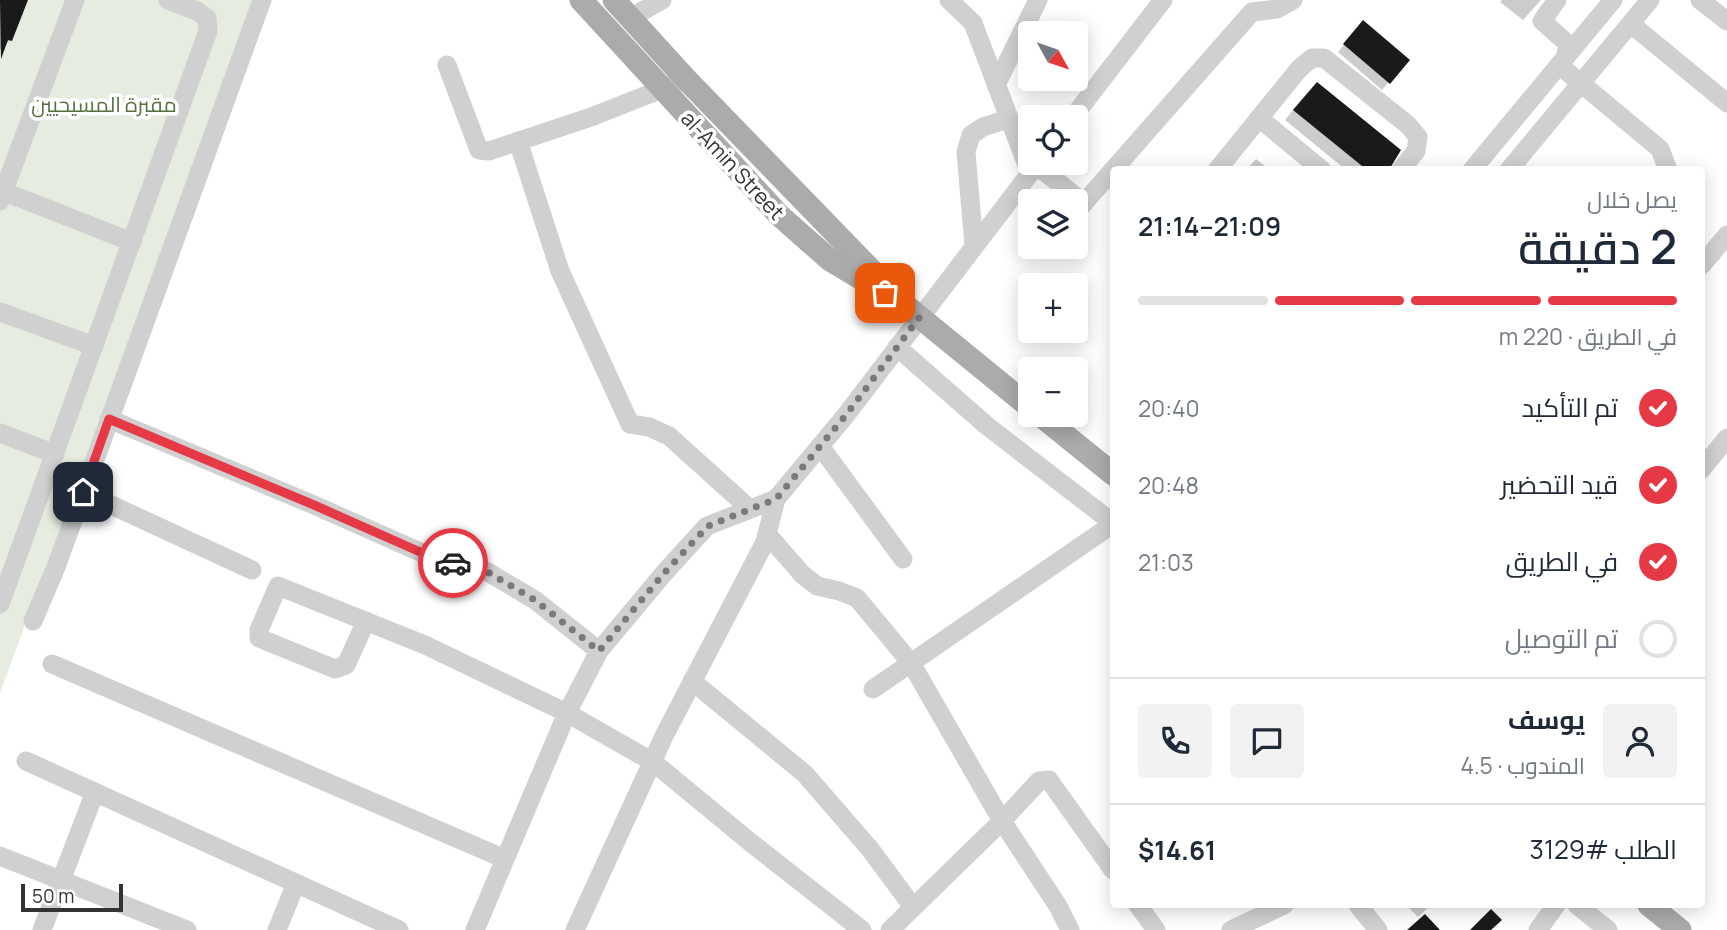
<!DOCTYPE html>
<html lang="ar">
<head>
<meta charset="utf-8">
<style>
	body { margin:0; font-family:Manrope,Cairo,sans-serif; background:#f2f2f3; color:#1f2937; direction:rtl; height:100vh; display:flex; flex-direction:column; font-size:26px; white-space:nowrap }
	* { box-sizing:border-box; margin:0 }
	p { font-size:23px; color:#747a83 }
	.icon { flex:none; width:38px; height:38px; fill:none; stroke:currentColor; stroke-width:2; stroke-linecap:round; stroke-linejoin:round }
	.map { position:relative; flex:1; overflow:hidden; direction:ltr }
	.drawer { position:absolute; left:1110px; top:166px; width:595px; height:742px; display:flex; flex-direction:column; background:#fff; border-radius:7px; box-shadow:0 4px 18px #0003; direction:rtl }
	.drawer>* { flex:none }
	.needle { width:46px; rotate:130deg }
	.controls { position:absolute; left:1018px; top:21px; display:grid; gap:14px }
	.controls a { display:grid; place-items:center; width:70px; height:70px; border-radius:7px; background:#fff; box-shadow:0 4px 18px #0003; font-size:35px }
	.scale { position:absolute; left:21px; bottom:18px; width:102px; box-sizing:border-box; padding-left:7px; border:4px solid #333; border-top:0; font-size:19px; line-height:24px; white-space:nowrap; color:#333; -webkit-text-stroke:5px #fff; paint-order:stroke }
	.pin { position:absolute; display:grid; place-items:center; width:60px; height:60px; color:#fff; margin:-30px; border-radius:14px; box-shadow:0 4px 10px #0006 }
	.courier { position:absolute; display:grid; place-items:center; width:70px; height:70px; margin:-35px; border:5px solid #e63946; border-radius:50%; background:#fff; color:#222; box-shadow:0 2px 9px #0007 }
	.headline em { font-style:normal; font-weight:600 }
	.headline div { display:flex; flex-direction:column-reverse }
	.headline { display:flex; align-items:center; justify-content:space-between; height:119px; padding:0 28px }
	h1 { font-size:46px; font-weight:600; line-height:52px }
	.bar { display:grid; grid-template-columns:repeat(4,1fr); gap:10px 7px; align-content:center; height:84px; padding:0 28px }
	.bar i { height:9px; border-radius:5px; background:#e0e1e3 }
	.bar .current { background:#e63946 }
	.bar p { grid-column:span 4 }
	.line { display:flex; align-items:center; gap:18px; padding:0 28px; border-top:2px solid #e0e1e3 }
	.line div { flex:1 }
	.round { display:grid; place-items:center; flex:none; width:74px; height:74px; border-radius:7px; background:#f2f2f3 }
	ol { padding:0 28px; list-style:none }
	li { display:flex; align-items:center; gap:21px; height:77px }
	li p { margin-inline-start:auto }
	li .icon { padding:7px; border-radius:50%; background:#e63946; color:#fff; stroke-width:4 }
	li:last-child { color:#747a83 }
	li i { width:38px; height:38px; border:4px solid #e0e1e3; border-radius:50% }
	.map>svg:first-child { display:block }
	.green { fill:#e6ecdf }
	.shadow { fill:#0003 }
	.building { fill:#1a1a1a }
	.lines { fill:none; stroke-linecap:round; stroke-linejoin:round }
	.minor { stroke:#d0d0d0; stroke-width:19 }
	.major { stroke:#ababab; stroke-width:23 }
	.done { stroke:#7a7a7a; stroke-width:7; stroke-dasharray:0 12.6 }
	.route { stroke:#e63946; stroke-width:9 }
	.labels { text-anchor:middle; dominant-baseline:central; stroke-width:7; stroke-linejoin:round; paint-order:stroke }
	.park-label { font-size:21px; fill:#56703f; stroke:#fff }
	.street-label { font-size:21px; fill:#333; stroke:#fff }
</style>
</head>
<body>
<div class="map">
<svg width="1727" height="930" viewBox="0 0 1727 930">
	<rect width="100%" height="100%" fill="#fff"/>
	<!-- green -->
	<polygon class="green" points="0,0 254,0 0,693"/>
	<!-- shadow -->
	<g class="shadow">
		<polygon points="0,0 26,0 10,40 0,50"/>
		<polygon points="1502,0 1541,0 1523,20 1500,2"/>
		<polygon points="1357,29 1408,60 1382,90 1338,52"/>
		<polygon points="1307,93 1385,170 1346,170 1285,120"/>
		<polygon points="1256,159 1270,170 1246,170"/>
		<polygon points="1406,905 1431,905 1418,917"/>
	</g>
	<!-- building -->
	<g class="building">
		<polygon points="0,0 28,0 12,41 8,40 1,59"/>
		<polygon points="1363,20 1410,60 1390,84 1343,44"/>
		<polygon points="1317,82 1401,150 1389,170 1367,170 1293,110"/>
		<polygon points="1491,909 1502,920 1491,930 1470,930"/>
		<polygon points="1425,914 1440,930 1407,930"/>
	</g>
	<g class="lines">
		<!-- minor -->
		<g class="minor">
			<polyline points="949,0 973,23 1030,173"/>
			<polyline points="1557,0 1542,21 1568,44 1566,55"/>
			<polyline points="1700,0 1727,21"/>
			<polyline points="630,18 662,0"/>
			<polyline points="1631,24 1727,103"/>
			<polyline points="447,65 479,150 489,151 591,117 675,84"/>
			<polyline points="1559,65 1660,149 1668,170"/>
			<polyline points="996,85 1038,0"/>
			<polyline points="1073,117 1163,0"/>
			<polyline points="1259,118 1322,170"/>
			<polyline points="518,141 560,271 630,424 649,427 669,436 749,508"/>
			<polyline points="1036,165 1083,202"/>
			<polyline points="1217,170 1299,69 1312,58 1324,58 1408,125 1418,137 1416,151 1401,170"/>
			<polyline points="1472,170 1613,0"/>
			<polyline points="1509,170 1650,0"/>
			<polyline points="0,190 132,242"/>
			<polyline points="0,201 75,0"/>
			<polyline points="1076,212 1252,12 1277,9 1293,0"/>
			<polyline points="974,246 966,152 971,135 983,127 1008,119"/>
			<polyline points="1701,266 1727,235"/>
			<polyline points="0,312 94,346"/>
			<polyline points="897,347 986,425 1113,523"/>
			<polyline points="109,419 314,505 436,559 486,571 535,600 599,651"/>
			<polyline points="0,433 55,454"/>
			<polyline points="820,446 903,559"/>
			<polyline points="1701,470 1727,438"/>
			<polyline points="83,492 252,570"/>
			<polyline points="767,534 802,574 817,586 839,591 857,598 911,663 1002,821 1058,906 1070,930"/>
			<polyline points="0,604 208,31 207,18 197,11 168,0"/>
			<polyline points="33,621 56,567 262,0"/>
			<polyline points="366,621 346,665 335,669 259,638 259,630 278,586 425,645 567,713 653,762 750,842 862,930"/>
			<polyline points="52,664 505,859"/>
			<polyline points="692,681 805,774 870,849 913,907"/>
			<polyline points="873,689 1113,524"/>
			<polyline points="26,761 399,930"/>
			<polyline points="0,856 187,930"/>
			<polyline points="1138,905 1156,930"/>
			<polyline points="1358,905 1378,930"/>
			<polyline points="1577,905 1608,930"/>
			<polyline points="42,930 95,792"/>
			<polyline points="277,930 296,883"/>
			<polyline points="475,930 567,713 599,651 665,572 707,526 776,499"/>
			<polyline points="575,930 665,734 765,542 776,499 846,415 1038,163"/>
			<polyline points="890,930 1002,821 1039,781 1049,780 1113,870"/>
			<polyline points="1231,930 1284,905"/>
			<polyline points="1538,930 1556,905"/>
		</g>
		<!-- major -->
		<g class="major">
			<polyline points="581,0 779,215 830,260 880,290"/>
			<polyline points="614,0 685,78 906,306 1031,408"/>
			<polyline points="1040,415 1113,474"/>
			<polyline points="1649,905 1680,930"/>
		</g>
	</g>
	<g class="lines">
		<!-- done -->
		<polyline class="done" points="453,563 486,571 535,600 599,651 665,572 708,526 776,499 846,415 919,318 906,306 885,293"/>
		<!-- route -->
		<polyline class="route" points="83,492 109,419 314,505 436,559 453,563"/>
	</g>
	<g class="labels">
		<!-- park labels -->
		<g class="park-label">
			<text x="104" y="104">مقبرة المسيحيين</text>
		</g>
		<!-- street labels -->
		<g class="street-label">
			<text transform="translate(733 165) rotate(47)">al-Amin Street</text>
		</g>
	</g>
</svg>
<div class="controls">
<a><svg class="needle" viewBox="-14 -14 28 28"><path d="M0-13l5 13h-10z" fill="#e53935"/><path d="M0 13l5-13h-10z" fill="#747a83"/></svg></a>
<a><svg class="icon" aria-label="locate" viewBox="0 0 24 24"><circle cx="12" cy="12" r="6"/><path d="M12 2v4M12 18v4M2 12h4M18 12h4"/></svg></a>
<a><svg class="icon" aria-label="layers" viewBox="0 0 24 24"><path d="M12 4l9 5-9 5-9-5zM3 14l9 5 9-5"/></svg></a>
<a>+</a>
<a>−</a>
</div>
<div class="scale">50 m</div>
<div class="pin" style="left:885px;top:293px;background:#ea580c"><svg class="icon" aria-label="bag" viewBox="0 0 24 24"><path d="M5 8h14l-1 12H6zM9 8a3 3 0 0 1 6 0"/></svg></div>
<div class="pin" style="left:83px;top:492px;background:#1f2937"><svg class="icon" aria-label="home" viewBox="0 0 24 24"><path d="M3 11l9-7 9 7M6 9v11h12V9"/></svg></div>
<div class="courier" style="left:453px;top:563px"><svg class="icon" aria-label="car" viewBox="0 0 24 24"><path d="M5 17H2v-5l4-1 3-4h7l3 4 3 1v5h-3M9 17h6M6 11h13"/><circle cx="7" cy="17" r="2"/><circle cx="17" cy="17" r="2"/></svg></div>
<section class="drawer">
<div class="headline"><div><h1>2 دقيقة</h1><p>يصل خلال</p></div><em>21:09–21:14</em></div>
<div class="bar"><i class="current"></i><i class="current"></i><i class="current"></i><i></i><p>في الطريق · 220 m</p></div>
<ol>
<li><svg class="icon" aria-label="check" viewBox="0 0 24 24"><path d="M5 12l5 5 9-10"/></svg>تم التأكيد<p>20:40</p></li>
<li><svg class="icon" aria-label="check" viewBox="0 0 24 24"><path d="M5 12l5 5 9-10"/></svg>قيد التحضير<p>20:48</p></li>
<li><svg class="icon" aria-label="check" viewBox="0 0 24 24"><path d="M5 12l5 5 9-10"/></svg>في الطريق<p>21:03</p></li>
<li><i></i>تم التوصيل</li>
</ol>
<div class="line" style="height:126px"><a class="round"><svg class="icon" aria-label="person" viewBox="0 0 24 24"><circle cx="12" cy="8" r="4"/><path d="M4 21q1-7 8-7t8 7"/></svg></a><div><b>يوسف</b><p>المندوب · 4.5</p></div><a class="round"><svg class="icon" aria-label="chat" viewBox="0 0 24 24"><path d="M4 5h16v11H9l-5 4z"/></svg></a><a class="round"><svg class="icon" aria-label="phone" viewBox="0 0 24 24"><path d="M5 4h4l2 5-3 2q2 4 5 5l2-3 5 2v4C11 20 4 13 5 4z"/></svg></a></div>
<div class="line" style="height:91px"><div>الطلب #3129</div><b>$14.61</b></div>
</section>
</div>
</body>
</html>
